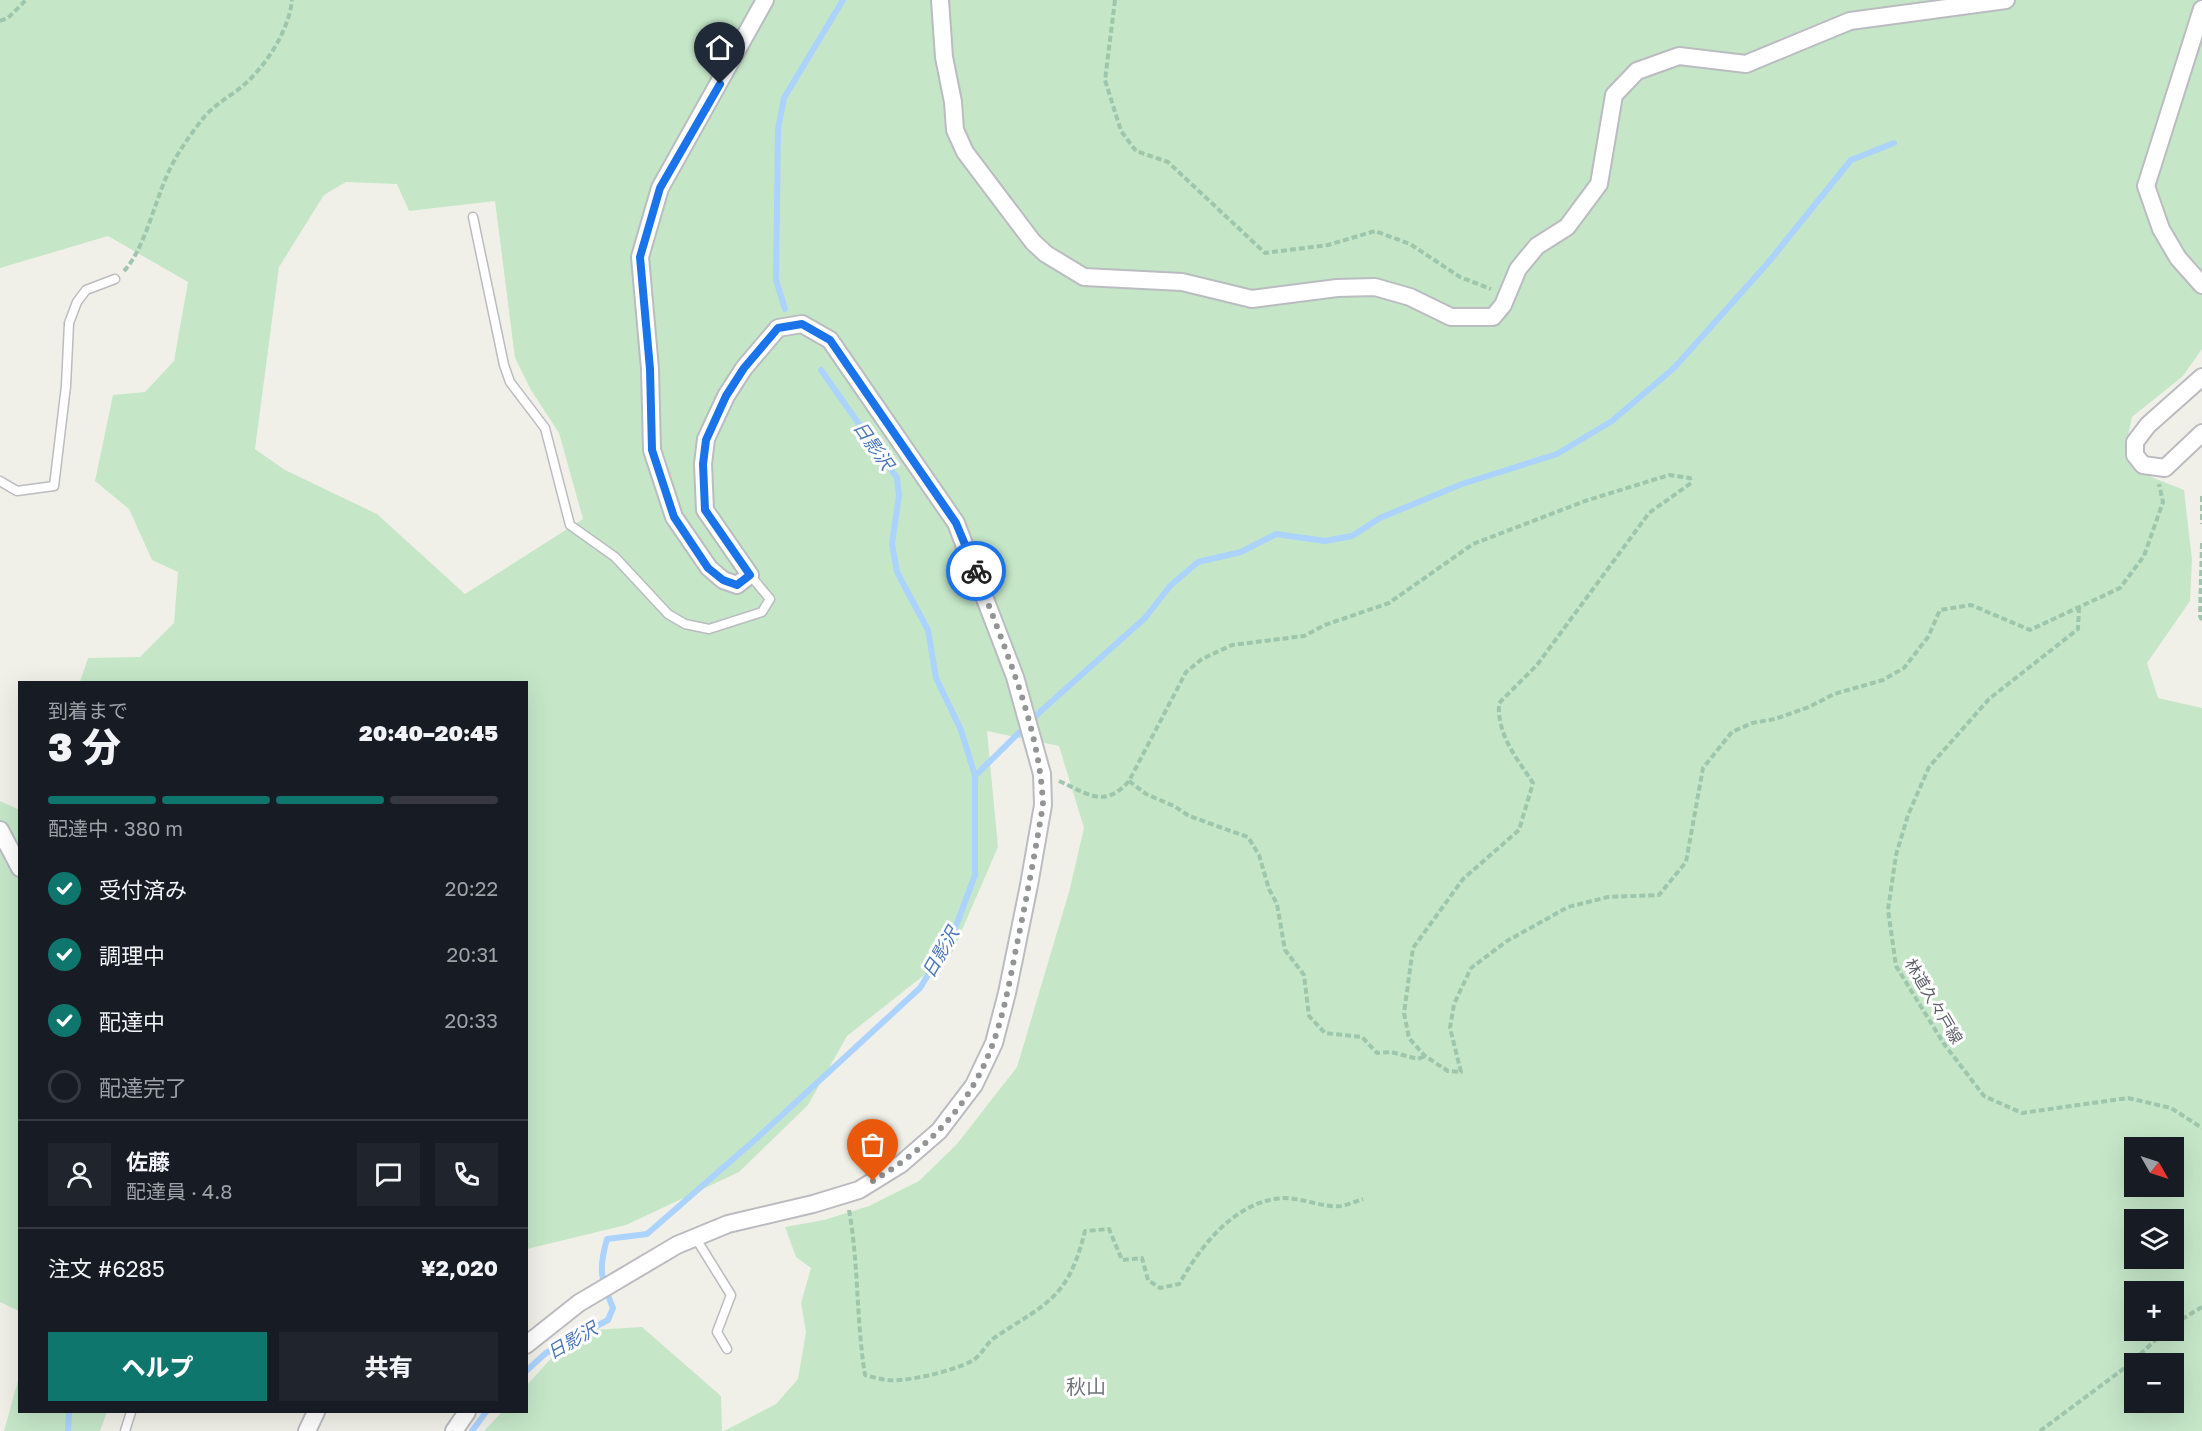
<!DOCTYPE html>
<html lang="ja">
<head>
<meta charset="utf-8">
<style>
	body { margin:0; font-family:"Golos Text","Noto Sans JP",sans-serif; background:#20242c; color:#f1f3f6; height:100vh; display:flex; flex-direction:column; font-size:22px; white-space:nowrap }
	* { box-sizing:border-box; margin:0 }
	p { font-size:20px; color:#9ea1a6 }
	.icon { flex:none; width:33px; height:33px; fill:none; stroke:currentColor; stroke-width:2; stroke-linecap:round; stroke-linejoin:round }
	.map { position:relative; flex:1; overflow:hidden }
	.panel { position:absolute; left:18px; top:681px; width:510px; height:732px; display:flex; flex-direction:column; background:#171b24; border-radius:0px; box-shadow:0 6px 24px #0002 }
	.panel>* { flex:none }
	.needle { width:39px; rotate:129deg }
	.fabs { position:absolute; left:2124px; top:1137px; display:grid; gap:12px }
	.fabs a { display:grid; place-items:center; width:60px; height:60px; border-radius:0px; background:#171b24; box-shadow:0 6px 24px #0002; font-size:30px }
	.pin { position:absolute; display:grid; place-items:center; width:51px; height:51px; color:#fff; margin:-62px -26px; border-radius:50% 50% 50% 0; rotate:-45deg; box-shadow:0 0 6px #0007 }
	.pin .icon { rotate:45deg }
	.courier { position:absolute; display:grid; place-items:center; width:60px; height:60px; margin:-30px; border:4px solid #1a73e8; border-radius:50%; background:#fff; color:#222; box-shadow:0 2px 8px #0007 }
	.headline em { font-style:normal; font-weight:800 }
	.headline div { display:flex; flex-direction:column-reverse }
	.headline { display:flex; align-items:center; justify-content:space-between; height:102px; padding:0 30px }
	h1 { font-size:39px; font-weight:800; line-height:45px }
	.bar { display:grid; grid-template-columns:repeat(4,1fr); gap:9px 6px; align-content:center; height:72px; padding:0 30px }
	.bar i { height:8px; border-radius:4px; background:#363941 }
	.bar .current { background:#0f766e }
	.bar p { grid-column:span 4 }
	.line { display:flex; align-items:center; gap:15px; padding:0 30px; border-top:2px solid #363941 }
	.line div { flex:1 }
	.round { display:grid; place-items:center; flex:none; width:63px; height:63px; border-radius:0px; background:#20242c }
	ol { padding:0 30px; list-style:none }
	li { display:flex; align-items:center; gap:18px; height:66px }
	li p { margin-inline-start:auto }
	li .icon { padding:6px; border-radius:50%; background:#0f766e; color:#fff; stroke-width:4 }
	li:last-child { color:#9ea1a6 }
	li i { width:33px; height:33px; border:3px solid #363941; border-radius:50% }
	.action { display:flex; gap:12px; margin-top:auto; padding:12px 30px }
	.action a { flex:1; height:69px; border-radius:0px; background:#0f766e; color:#fff; font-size:24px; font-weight:800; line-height:69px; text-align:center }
	.action a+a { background:#20242c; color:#f1f3f6 }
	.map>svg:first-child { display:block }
	.green { fill:#c5e7c8; fill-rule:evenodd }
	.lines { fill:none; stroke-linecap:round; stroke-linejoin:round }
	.stream { stroke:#abd3fd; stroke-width:6 }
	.service-casing { stroke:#babcc1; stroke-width:11 }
	.minor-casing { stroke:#babcc1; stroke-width:20 }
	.path { stroke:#9dc6ac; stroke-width:4; stroke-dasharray:6 3; stroke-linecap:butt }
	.service { stroke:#fff; stroke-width:8 }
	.minor { stroke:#fff; stroke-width:16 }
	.done { stroke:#929495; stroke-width:6; stroke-dasharray:0 10.8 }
	.route { stroke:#1a73e8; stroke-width:8 }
	.labels { text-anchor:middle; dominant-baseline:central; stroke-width:6; stroke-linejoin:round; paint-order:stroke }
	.street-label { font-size:16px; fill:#5f6268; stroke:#fff }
	.water-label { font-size:18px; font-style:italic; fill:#4977ba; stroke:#fff }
	.quarter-label { font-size:20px; fill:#70747a; stroke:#fff }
</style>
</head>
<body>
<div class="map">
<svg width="2202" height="1431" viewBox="0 0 2202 1431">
	<rect width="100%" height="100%" fill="#f1f0e8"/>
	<!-- green -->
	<g class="green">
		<path d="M0 0H2202V349L2183 376 2132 417 2125 450 2144 474 2184 490 2192 560 2190 601 2147 663 2158 698 2202 708V1431H724L776 1404 798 1379 806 1332 801 1303 811 1268 796 1257 785 1227 824 1220 869 1206 919 1181 957 1144 1017 1067 1069 892 1084 828 1059 746 987 731 998 847 952 953 847 1036 808 1105 739 1172 626 1225 527 1249 526 682H80L88 658 140 657 174 623 178 572 152 560 129 509 95 481 113 395 145 392 174 361 188 282 108 236 0 268ZM346 182 397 184 409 211 495 201 515 358 531 390 559 433 583 519 465 594 377 514 285 470 255 449 279 267 324 195ZM2134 1148H2174V1186H2134ZM2134 1220H2174V1258H2134ZM2134 1292H2174V1330H2134ZM2134 1364H2174V1402H2134Z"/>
		<polygon points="0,801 20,810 19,1311 0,1302"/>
		<polygon points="642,1327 721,1396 722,1431 484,1431 502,1412 526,1412 527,1385 576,1331"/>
		<polygon points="19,1377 20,1412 107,1412 100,1431 4,1431"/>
	</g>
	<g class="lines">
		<!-- stream -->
		<g class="stream">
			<polyline points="785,309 776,280 778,129 784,98 843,0"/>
			<polyline points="975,776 1041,711 1145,618 1170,586 1198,562 1241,552 1276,534 1325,541 1352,536 1380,518 1462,484 1557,454 1612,421 1674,368 1767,264 1851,160 1894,143"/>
			<path d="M526 1371 546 1353 608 1320 613 1308C601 1279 598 1270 607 1239L647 1234 756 1139 920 988 953 934 975 875V776L961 730 936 678 928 630 897 572 892 544 899 495 897 478 821 370"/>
			<polyline points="68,1431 69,1412"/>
			<polyline points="472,1431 486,1412"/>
		</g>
		<!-- service casing -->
		<g class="service-casing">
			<g id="service">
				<polyline points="473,217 504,365 510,382 545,428 570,525 615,557 668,614 685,624 709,629 762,612 770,599 750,575"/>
				<polyline points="0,481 17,491 54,486 66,386 69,323 77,302 86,290 115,279"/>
				<polyline points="695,1237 731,1295 717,1332 727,1349"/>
				<polyline points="125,1431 131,1412"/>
			</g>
		</g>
		<!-- minor casing -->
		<g class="minor-casing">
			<g id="minor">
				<polyline points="940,0 944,57 953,102 955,130 965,152 1033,242 1046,254 1084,277 1182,282 1252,299 1337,288 1375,287 1410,297 1451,317 1493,317 1503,305 1518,269 1537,246 1567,227 1599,184 1614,95 1637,71 1679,56 1746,64 1850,21 2006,0"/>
				<polyline points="2202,9 2146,186 2161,229 2178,258 2202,285"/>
				<polyline points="2202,377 2148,425 2135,442 2135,455 2143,465 2165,468 2202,433"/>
				<polyline points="0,830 20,868"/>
				<polyline points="526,1345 579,1303 677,1245 728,1224 813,1204 859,1190 901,1164 939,1131 974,1085 994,1043 1007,993 1029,885 1043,805 1042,774 1015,677 956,523 830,340 802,324 778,328 744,368 726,396 706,439 703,464 705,510 750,575 737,585 723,580 709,568 674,517 652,450 650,369 640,257 660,188 765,0"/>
				<polyline points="307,1431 316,1412"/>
				<polyline points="454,1431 467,1412"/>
			</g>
		</g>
		<!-- path -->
		<g class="path">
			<polyline points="1115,0 1105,80 1121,131 1136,151 1168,162 1265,253 1328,245 1375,231 1410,244 1460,277 1491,289"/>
			<polyline points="0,21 8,18 26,0"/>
			<path d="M124 271C143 251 154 206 165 180 173 160 185 142 198 125 208 110 221 102 235 92 262 73 289 32 292 0"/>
			<polyline points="2202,496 2202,524"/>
			<polyline points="2202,543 2200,616 2202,620"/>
			<polyline points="2079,607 2078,629 1989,699 1929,767 1908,815 1896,855 1888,910 1896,966 1944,1044 1984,1096 2022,1113 2128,1098 2171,1108 2202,1128"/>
			<path d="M1059 781C1089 794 1104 809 1129 781L1186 672 1202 659 1232 645 1304 636 1325 625 1389 603 1473 544 1585 501 1669 475 1690 478 1691 483 1649 513 1537 665 1499 703C1497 735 1516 757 1533 783L1519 830 1463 879 1413 948 1404 1013 1409 1038 1425 1056 1448 1071 1461 1072 1450 1028 1454 1004 1471 968 1507 941 1568 907 1608 897 1659 895 1686 862 1703 768 1732 732 1752 723 1775 719 1809 707 1834 694 1883 680 1904 668 1928 637 1940 610 1971 605 2030 630 2120 588 2144 556 2163 502 2159 484"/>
			<polyline points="1129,781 1146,794 1174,806 1189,816 1248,837 1259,855 1269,889 1277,904 1285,950 1304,975 1309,1016 1325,1033 1362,1037 1377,1053 1391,1052 1418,1059 1425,1056"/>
			<path d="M849 1210C859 1265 856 1320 865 1375 872 1377 880 1379 887 1380 908 1382 953 1371 972 1361 981 1356 986 1344 994 1338 1048 1302 1068 1299 1085 1231L1109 1229 1122 1260 1142 1258 1148 1280 1160 1288 1179 1284C1201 1246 1233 1203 1281 1198 1301 1197 1322 1208 1341 1206 1348 1205 1356 1201 1363 1199"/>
			<polyline points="2174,1324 2202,1307"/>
			<polyline points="2040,1431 2130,1364 2166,1330"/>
		</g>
		<!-- service -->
		<use href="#service" class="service"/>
		<!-- minor -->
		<use href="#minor" class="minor"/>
	</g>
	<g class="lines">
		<!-- done -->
		<path class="done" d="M873 1181C913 1157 951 1125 974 1084 999 1042 1007 995 1016 949 1026 901 1035 853 1043 805 1040 725 1003 646 976 571"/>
		<!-- route -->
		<polyline class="route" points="720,84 660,188 640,257 650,369 652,450 674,517 708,568 723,580 737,585 750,575 705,510 703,464 706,440 726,396 744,368 778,328 802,324 830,340 956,523 976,571"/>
	</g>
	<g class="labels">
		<!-- street labels -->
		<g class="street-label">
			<text transform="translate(1934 1001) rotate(59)">林道久々戸線</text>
		</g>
		<!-- water labels -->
		<g class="water-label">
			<text transform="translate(874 445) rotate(55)">日影沢</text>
			<text transform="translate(940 952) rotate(-60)">日影沢</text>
			<text transform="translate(572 1340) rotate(-30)">日影沢</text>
		</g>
		<!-- quarter labels -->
		<g class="quarter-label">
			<text x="1086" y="1386">秋山</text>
		</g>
	</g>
</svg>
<div class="fabs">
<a><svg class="needle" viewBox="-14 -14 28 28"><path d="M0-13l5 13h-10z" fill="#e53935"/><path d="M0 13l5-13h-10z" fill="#9ea1a6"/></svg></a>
<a><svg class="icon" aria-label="layers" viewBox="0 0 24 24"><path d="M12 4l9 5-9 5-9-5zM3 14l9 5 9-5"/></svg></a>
<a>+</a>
<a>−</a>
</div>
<div class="pin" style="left:873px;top:1181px;background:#ea580c"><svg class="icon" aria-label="bag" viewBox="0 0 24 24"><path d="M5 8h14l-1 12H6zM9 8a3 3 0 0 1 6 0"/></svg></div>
<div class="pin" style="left:720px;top:84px;background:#1f2937"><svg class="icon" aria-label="home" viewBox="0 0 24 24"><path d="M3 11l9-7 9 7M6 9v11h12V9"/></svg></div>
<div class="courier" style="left:976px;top:571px"><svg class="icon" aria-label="bike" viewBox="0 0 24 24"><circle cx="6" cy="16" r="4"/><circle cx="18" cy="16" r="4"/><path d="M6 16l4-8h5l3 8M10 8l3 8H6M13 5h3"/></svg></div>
<section class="panel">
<div class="headline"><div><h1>3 分</h1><p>到着まで</p></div><em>20:40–20:45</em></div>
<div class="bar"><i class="current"></i><i class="current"></i><i class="current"></i><i></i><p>配達中 · 380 m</p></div>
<ol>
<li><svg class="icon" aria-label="check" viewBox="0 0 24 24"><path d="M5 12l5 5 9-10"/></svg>受付済み<p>20:22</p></li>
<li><svg class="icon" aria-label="check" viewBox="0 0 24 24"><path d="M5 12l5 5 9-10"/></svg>調理中<p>20:31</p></li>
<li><svg class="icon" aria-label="check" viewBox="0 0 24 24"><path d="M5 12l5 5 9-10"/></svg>配達中<p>20:33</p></li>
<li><i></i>配達完了</li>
</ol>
<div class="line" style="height:108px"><a class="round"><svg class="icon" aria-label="person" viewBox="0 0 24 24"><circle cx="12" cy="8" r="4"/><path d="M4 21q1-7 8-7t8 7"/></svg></a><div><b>佐藤</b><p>配達員 · 4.8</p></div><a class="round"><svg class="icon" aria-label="chat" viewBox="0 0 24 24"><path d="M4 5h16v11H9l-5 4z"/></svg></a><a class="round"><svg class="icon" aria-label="phone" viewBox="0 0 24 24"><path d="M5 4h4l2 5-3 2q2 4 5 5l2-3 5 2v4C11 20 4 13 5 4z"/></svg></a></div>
<div class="line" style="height:78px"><div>注文 #6285</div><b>¥2,020</b></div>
<div class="action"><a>ヘルプ</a><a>共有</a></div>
</section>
</div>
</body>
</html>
